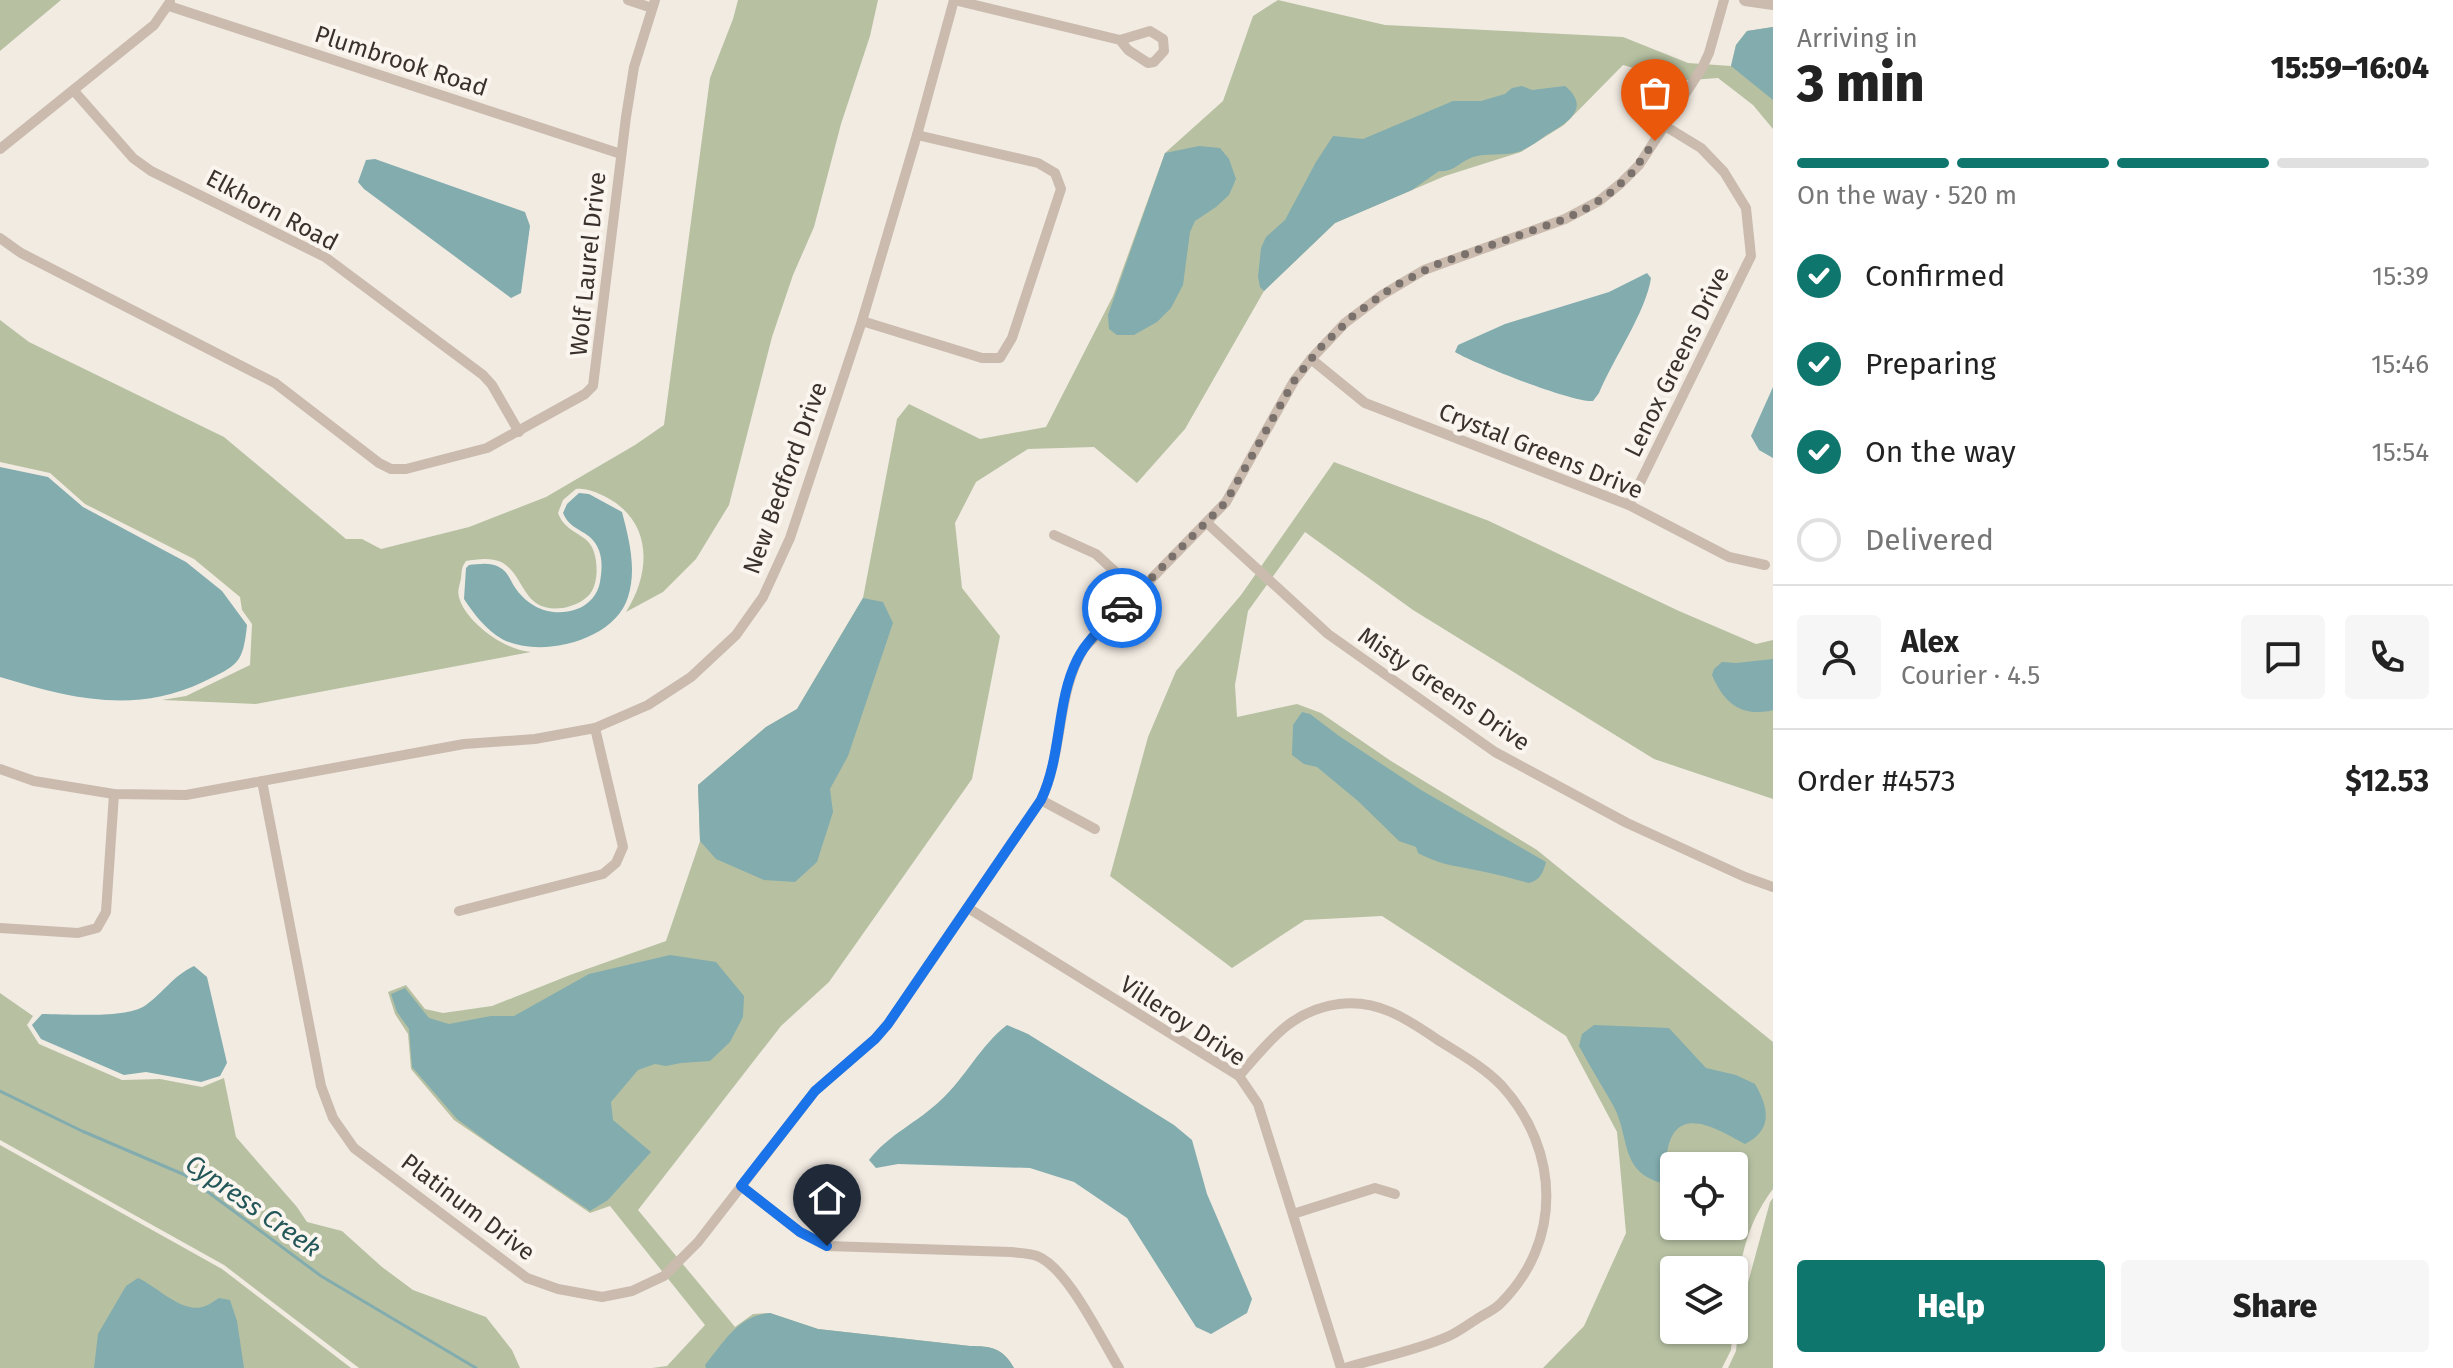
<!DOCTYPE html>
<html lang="en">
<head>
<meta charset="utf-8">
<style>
	body { margin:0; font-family:"Fira Sans",sans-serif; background:#f6f6f6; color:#222; height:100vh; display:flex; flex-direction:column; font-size:30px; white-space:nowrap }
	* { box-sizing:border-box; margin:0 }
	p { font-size:26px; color:#767676 }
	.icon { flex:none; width:44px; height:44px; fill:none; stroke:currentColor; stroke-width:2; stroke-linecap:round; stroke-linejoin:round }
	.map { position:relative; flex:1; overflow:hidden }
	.drawer { display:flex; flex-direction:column; background:#fff; width:680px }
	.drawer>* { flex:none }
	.controls { position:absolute; left:1660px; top:1152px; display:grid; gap:16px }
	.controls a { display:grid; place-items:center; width:88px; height:88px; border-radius:8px; background:#fff; box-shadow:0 2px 6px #0004; font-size:40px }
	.pin { position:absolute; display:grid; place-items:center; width:68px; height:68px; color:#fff; margin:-82px -34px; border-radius:50% 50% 50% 0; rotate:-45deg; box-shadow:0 0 8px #0007 }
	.pin .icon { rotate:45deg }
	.courier { position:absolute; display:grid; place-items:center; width:80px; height:80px; margin:-40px; border:6px solid #1a73e8; border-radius:50%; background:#fff; color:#222; box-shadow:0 2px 10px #0007 }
	.headline em { font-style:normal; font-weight:800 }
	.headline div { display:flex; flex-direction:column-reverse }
	.headline { display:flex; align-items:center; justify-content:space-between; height:136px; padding:0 24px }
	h1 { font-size:52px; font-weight:800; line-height:60px }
	.bar { display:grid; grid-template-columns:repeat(4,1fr); gap:12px 8px; align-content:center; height:96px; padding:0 24px }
	.bar i { height:10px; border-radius:6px; background:#e0e0e0 }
	.bar .current { background:#0f766e }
	.bar p { grid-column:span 4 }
	.line { display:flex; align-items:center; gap:20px; padding:0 24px; border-top:2px solid #e0e0e0 }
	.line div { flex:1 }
	.round { display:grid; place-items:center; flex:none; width:84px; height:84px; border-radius:8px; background:#f6f6f6 }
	ol { padding:0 24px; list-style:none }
	li { display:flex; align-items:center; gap:24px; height:88px }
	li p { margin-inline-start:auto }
	li .icon { padding:8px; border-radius:50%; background:#0f766e; color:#fff; stroke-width:4 }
	li:last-child { color:#767676 }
	li i { width:44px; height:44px; border:4px solid #e0e0e0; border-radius:50% }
	.button { display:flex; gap:16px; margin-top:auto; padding:16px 24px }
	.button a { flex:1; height:92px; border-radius:8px; background:#0f766e; color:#fff; font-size:32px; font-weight:800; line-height:92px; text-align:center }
	.button a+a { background:#f6f6f6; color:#222 }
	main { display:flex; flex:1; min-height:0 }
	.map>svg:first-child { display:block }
	.green { fill:#b7c1a2; fill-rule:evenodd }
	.water { fill:#82acae }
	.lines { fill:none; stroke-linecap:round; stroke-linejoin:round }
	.stream { stroke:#82acae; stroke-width:3 }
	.minor { stroke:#cabbae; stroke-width:10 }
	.tertiary { stroke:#cabbae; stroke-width:12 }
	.done { stroke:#7a716c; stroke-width:8; stroke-dasharray:0 14.4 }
	.route { stroke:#1a73e8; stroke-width:10 }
	.labels { text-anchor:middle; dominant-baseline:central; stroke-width:8; stroke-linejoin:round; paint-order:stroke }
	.street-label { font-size:24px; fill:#3a302c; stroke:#faf5ef }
	.water-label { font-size:26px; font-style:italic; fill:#235659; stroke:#faf5ef }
</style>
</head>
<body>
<main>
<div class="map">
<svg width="1773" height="1368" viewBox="0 0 1773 1368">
	<rect width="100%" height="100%" fill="#f2ebe2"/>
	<!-- green -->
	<g class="green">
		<polygon points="0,0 61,0 0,51"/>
		<path d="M738 0H878L870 36 841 124 814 227 793 275 772 337 729 505 696 559 663 592 626 612C652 571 652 521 606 497 595 492 587 488 576 489L563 500 558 513C566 535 588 532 594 552 598 565 598 583 590 594 583 602 573 606 563 608 522 613 526 577 503 563 492 557 478 559 466 561 461 568 462 570 461 578 460 585 457 590 459 597 465 622 506 651 531 652L256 704 162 700 186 696 250 665 252 624 242 610 240 597 194 559 85 504 50 473 0 462V320L29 342 224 437 346 539H362L381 549 469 527 546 497 635 445 664 425 710 78 733 19Z"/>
		<path d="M1278 0 1385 25 1623 37 1688 63 1731 66 1736 45 1747 31 1773 27V129L1753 105 1718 78 1677 81 1623 65 1564 125 1521 152 1445 176 1335 223 1264 291 1185 429 1137 483 1094 447 1028 449 976 482 955 523 962 588 1000 636 972 779 829 982 781 1026 638 1210 735 1327 753 1314 770 1313 818 1329 970 1346C991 1346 1003 1348 1014 1368H652L667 1366 705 1325 610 1206 590 1213 454 1120 411 1069 408 1034 395 1014 388 992 406 985 425 1009 443 1013 492 1006 570 975 666 941 700 841 698 785 766 727 797 709 863 598 897 419 909 404 980 439 1046 427 1113 296 1165 153 1223 101 1253 16Z"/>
		<path d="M1334 462 1489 521 1679 611 1756 644 1773 640V799L1654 759 1413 610 1305 532 1248 611 1235 685 1237 717 1297 704 1321 713 1391 761 1537 850 1773 1042V1189C1742 1230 1739 1270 1734 1318V1270H1674V1330H1733L1731 1350 1722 1368H1543L1584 1326 1626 1233 1617 1132 1566 1036 1382 916 1305 920 1232 968 1110 876 1148 737 1176 671 1241 595ZM1674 1166H1734V1226H1674Z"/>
		<polygon points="0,993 33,1016 27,1025 39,1044 122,1080 160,1079 202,1087 224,1078 236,1137 297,1207 307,1222 342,1231 382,1267 413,1290 486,1317 512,1350 520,1368 359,1368 224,1265 0,1140"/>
		<polygon points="0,1145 222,1269 351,1368 0,1368"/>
		<polygon points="1773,1198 1773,1368 1728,1368 1736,1351 1740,1312 1770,1202"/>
	</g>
	<!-- water -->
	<g class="water">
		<polygon points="1773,27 1773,100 1731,66 1736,45 1747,31"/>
		<path d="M1522 86 1532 90 1565 86C1593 109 1565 124 1545 136 1537 142 1527 149 1518 152 1503 156 1487 153 1473 157 1461 161 1453 173 1439 171L1412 190 1335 223 1264 291 1260 287 1258 277 1261 248 1266 237 1285 220 1316 162 1333 136 1363 139 1453 101H1481L1505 94 1512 88Z"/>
		<polygon points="1199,146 1220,148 1229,159 1236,179 1229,195 1216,207 1195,221 1190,232 1183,285 1171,308 1157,322 1134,335 1117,335 1109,329 1108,315 1165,153"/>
		<polygon points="375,159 525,212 530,226 521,293 511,298 364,189 358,182 366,160"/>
		<path d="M1647 273 1651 278C1646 312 1613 359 1599 393L1593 401C1573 403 1475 364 1455 352L1458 345 1505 324 1609 292Z"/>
		<polygon points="1773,387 1773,458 1759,450 1751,436"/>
		<path d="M0 467 48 477 83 507 186 562 222 591 247 625C243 664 238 665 203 682 133 715 70 698 0 677Z"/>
		<path d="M579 493 589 494 622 512C629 539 637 569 628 597 615 641 539 659 502 639 486 630 474 614 464 599L466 568 469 565C478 564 491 562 499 567 507 571 510 579 514 586 528 608 552 618 577 609 589 605 598 594 600 582 602 570 603 557 597 546 588 529 571 532 563 513L567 504Z"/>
		<polygon points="863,598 883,602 893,623 848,756 830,789 833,812 817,862 795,882 764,880 716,859 700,841 698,785 766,727 797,709"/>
		<path d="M1773 659V710L1770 711C1740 716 1724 703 1712 675L1714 669 1722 662 1736 663Z"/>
		<path d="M1302 712 1310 714 1339 736 1421 790 1546 862C1543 873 1540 880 1529 883 1514 879 1500 875 1485 872 1459 866 1442 866 1418 853L1416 847 1399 841 1358 801 1317 767 1304 764 1292 755 1293 725Z"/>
		<polygon points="670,955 716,962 744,996 743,1017 730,1042 710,1061 681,1063 666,1066 655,1064 638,1070 611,1102 613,1120 651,1152 608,1200 590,1211 496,1148 457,1119 412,1067 409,1029 397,1012 391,994 405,988 429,1018 449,1024 491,1016 514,1016 589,974"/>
		<path d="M194 966 207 977 227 1063 220 1076 201 1082 146 1072 124 1075 41 1039 32 1025 42 1014C67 1014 127 1019 146 1005 164 992 173 976 194 966Z"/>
		<path d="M1007 1025 1028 1034 1174 1125 1192 1140 1207 1194 1252 1299 1247 1313 1211 1334 1196 1327 1127 1218 1074 1182 1030 1168 898 1164 876 1168 869 1160C888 1135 918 1122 941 1100 965 1078 980 1046 1007 1025Z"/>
		<path d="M1594 1025 1669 1028 1706 1068 1736 1075 1755 1084C1769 1108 1773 1130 1745 1144 1719 1130 1675 1101 1667 1153 1665 1164 1668 1173 1662 1183 1620 1172 1630 1138 1614 1107 1603 1087 1590 1067 1579 1046L1582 1034Z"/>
		<path d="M138 1278C156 1286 182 1313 202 1307 208 1306 214 1301 219 1298L230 1300 237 1321 244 1368H94L98 1334 126 1286Z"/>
		<path d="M770 1313 818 1329 970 1346C991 1346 1003 1348 1014 1368H706L705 1365C724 1342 738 1315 770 1313Z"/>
	</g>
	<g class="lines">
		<!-- stream -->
		<polyline class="stream" points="0,1091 82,1131 185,1175 321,1276 476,1368"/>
		<!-- minor -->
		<g class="minor">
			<polyline points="628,0 652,8"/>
			<polyline points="954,0 1120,40 1128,50 1148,63 1154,62 1164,51 1163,39 1150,31 1120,40"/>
			<polyline points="169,6 621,154"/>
			<polyline points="74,91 133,158 151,171 325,257 483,375 492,385 519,432"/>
			<polyline points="0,149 154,25 170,2"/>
			<polyline points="0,238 21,253 275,383 379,463 391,469 406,469 487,448 585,394 593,386 626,117 634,67 655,0"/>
			<polyline points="862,321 982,358 1000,358 1012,338 1061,189 1055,173 1038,163 917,135"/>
			<polyline points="1311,359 1365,403 1629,505 1729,557 1765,565"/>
			<polyline points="1629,505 1751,256 1746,208 1724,172 1701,148 1665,126"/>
			<polyline points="1207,523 1328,634 1495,752 1627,823 1745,877 1773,887"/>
			<polyline points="1054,535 1096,554 1137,592"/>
			<polyline points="0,769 34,781 114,794 186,795 464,744 535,739 595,728 648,705 691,677 736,635 763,597 790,538 862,321 917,135 954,0"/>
			<path d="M262 781 321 1086 333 1118 354 1148 527 1278 558 1289 602 1297 632 1291 664 1276 698 1242 815 1091 875 1039 888 1024 1041 800C1064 752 1056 693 1084 648L1226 502 1294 381 1311 359 1345 323 1382 295 1424 270 1565 219 1599 201 1620 184 1639 165 1702 68 1709 53 1724 0"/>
			<polyline points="1041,800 1095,829"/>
			<polyline points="968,908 1239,1076 1258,1104 1341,1368"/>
			<polyline points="459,911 603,874 616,863 623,847 595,728"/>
			<polyline points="0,928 78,933 97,928 106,912 114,794"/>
			<path d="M1239 1076C1268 1043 1291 1010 1339 1004 1378 999 1407 1019 1438 1040 1460 1054 1484 1067 1502 1086 1560 1150 1563 1242 1500 1304 1495 1309 1487 1313 1480 1317 1470 1323 1460 1331 1449 1336 1418 1350 1378 1358 1345 1368"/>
			<path d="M741 1186 800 1232 827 1246 1011 1252C1019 1253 1029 1253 1037 1256 1068 1268 1101 1339 1119 1368"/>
			<polyline points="1293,1214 1375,1188 1395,1194"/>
		</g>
		<!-- tertiary -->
		<polyline class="tertiary" points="1745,0 1773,4"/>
	</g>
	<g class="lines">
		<!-- done -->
		<polyline class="done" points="1122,608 1226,502 1294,381 1319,349 1353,316 1393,287 1435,265 1565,219 1589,207 1609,194 1631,174 1655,141"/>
		<!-- route -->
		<path class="route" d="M827 1246 800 1232 741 1186 815 1091 875 1039 888 1024 1041 800C1062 756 1056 702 1077 660 1087 639 1106 624 1122 608"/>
	</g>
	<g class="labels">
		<!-- street labels -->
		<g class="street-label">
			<text transform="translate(401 61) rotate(18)">Plumbrook Road</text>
			<text transform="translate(272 210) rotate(28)">Elkhorn Road</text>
			<text transform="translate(588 264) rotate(-84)">Wolf Laurel Drive</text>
			<text transform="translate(1677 362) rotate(-64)">Lenox Greens Drive</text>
			<text transform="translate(1541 451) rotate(22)">Crystal Greens Drive</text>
			<text transform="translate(785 478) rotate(-70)">New Bedford Drive</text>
			<text transform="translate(1444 689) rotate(34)">Misty Greens Drive</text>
			<text transform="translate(1183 1021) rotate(33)">Villeroy Drive</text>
			<text transform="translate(468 1207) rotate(37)">Platinum Drive</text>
		</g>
		<!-- water labels -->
		<g class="water-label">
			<text transform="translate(253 1206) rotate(35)">Cypress Creek</text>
		</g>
	</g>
</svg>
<div class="controls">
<a><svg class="icon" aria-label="locate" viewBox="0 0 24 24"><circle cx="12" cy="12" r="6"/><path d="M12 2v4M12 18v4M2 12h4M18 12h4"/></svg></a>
<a><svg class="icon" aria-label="layers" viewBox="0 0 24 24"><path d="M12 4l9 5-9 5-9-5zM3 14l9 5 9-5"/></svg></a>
</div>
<div class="pin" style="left:1655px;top:141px;background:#ea580c"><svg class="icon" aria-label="bag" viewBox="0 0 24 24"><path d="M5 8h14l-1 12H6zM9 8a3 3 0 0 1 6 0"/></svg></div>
<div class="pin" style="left:827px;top:1246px;background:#1f2937"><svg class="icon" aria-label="home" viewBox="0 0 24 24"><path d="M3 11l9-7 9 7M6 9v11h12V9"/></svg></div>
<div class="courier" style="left:1122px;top:608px"><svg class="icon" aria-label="car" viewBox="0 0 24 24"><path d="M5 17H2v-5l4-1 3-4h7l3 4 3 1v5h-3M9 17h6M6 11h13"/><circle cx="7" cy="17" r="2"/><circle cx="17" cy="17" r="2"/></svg></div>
</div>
<section class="drawer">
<div class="headline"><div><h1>3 min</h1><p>Arriving in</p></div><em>15:59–16:04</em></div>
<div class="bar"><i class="current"></i><i class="current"></i><i class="current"></i><i></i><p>On the way · 520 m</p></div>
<ol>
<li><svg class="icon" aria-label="check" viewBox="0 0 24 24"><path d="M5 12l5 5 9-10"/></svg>Confirmed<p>15:39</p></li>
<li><svg class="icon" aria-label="check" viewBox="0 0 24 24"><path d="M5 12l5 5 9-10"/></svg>Preparing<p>15:46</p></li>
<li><svg class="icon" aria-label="check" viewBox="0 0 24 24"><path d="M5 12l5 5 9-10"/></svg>On the way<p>15:54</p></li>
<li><i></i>Delivered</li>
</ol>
<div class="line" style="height:144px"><a class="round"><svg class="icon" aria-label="person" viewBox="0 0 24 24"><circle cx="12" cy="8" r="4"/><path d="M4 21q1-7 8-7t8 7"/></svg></a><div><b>Alex</b><p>Courier · 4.5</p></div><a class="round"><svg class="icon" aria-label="chat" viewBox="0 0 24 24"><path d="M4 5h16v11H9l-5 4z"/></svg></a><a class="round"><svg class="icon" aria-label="phone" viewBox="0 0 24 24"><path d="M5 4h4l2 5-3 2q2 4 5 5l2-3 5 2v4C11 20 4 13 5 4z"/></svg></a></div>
<div class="line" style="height:104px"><div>Order #4573</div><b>$12.53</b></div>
<div class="button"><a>Help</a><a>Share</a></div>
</section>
</main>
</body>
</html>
